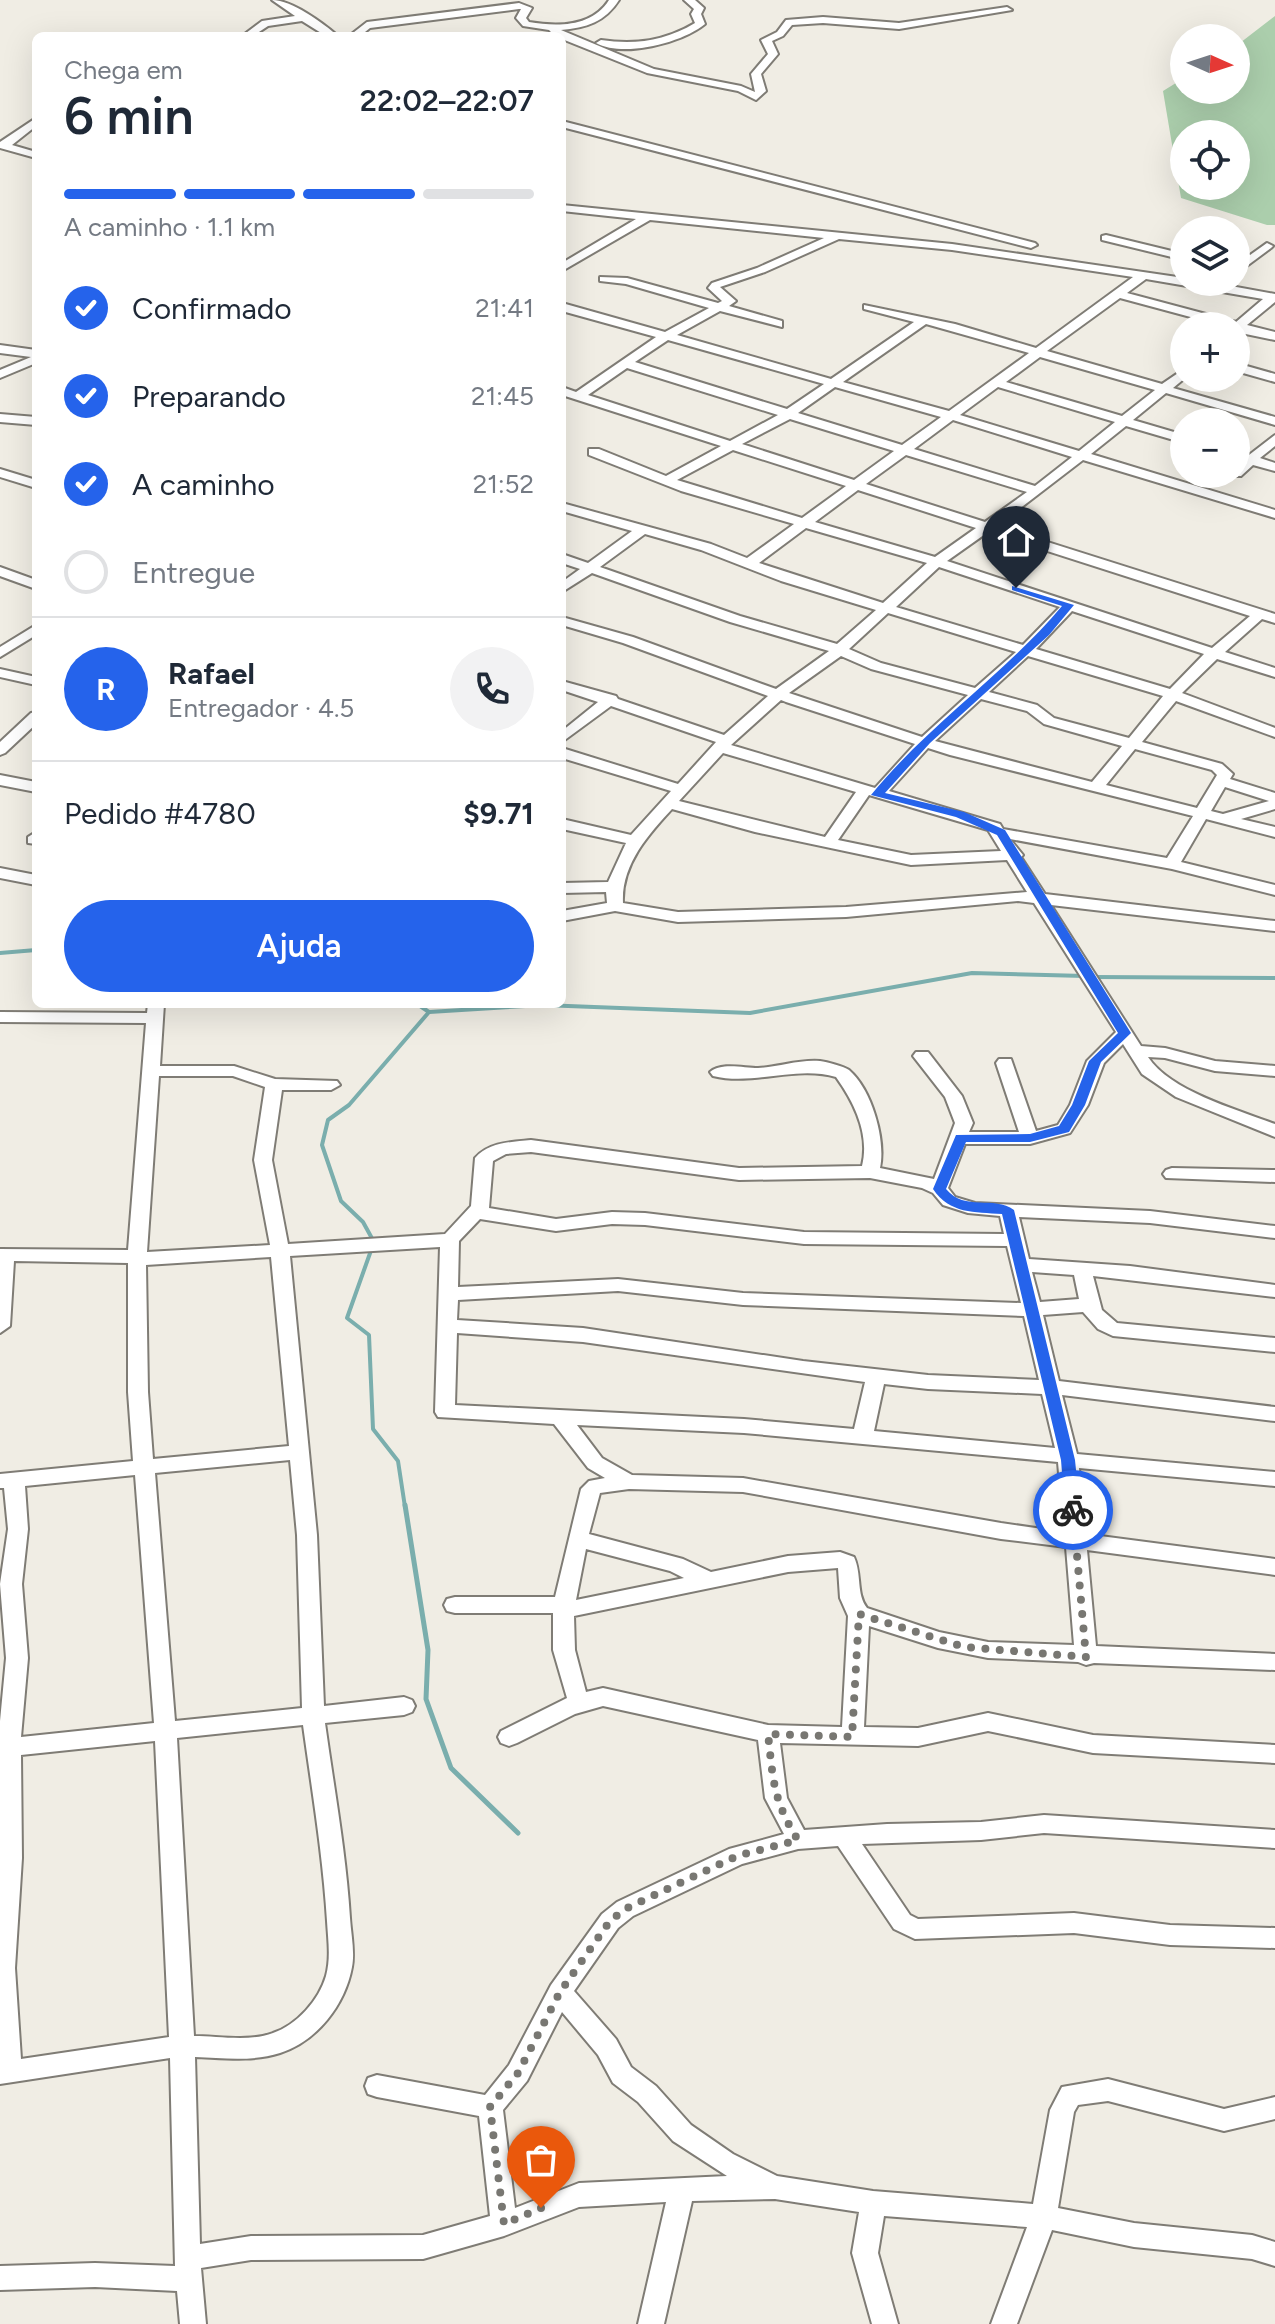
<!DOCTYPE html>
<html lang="pt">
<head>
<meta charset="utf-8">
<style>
	body { margin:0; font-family:Figtree,sans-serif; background:#f2f2f3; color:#1f2937; height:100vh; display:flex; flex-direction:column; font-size:30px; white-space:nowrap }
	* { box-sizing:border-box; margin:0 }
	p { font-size:26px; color:#747a83 }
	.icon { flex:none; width:44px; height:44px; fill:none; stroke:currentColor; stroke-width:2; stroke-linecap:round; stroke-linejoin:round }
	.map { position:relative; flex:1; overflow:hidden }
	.panel { position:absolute; left:32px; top:32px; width:534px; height:976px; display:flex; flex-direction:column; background:#fff; border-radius:12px; box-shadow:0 8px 32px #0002 }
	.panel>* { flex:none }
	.needle { width:52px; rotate:93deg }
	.tools { position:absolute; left:1170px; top:24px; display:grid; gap:16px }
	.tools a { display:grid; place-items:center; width:80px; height:80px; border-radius:50%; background:#fff; box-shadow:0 8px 32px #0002; font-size:40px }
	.pin { position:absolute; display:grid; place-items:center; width:68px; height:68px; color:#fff; margin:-82px -34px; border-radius:50% 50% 50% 0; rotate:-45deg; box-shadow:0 0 8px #0007 }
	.pin .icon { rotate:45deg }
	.courier { position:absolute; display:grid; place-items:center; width:80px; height:80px; margin:-40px; border:6px solid #2563eb; border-radius:50%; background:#fff; color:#222; box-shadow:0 2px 10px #0007 }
	.summary em { font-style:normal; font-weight:600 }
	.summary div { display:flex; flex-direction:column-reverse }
	.summary { display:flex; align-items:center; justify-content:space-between; height:136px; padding:0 32px }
	h1 { font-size:52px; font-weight:600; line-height:60px }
	.bar { display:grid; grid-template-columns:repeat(4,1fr); gap:12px 8px; align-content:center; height:96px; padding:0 32px }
	.bar i { height:10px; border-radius:6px; background:#e0e1e3 }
	.bar .current { background:#2563eb }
	.bar p { grid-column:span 4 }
	.line { display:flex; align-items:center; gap:20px; padding:0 32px; border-top:2px solid #e0e1e3 }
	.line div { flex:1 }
	.round { display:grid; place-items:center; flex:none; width:84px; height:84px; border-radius:42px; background:#f2f2f3 }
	ol { padding:0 32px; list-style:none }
	li { display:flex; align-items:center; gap:24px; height:88px }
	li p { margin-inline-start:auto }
	li .icon { padding:8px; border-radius:50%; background:#2563eb; color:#fff; stroke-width:4 }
	li:last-child { color:#747a83 }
	li i { width:44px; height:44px; border:4px solid #e0e1e3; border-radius:50% }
	.primary-button { display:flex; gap:16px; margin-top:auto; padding:16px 32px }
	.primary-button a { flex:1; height:92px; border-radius:48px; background:#2563eb; color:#fff; font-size:32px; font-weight:600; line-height:92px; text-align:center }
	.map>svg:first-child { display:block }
	.green { fill:#abceac; fill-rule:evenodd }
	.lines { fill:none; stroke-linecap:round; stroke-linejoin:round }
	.stream-far1 { stroke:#7aaead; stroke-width:4 }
	.stream { stroke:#7aaead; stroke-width:5 }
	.minor-casing { stroke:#7f7c75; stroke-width:4 }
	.minor { fill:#fff; fill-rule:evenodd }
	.route { fill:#2563eb }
	.done { stroke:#787772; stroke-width:8; stroke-dasharray:0 14.4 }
</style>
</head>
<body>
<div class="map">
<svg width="1275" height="2324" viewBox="0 0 1275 2324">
	<rect width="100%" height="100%" fill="#f0ede4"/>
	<!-- green -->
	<path class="green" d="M1275 16V225H1267L1181 198 1163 91 1184 78V90H1236V46ZM1184 134H1236V186H1184Z"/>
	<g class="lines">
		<!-- stream-far1 -->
		<g class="stream-far1">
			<polyline points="0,953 36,950"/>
			<polyline points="1093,977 1275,978"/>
			<polyline points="417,1004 429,1012 542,1005 750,1013 972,973 1085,976"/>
			<polyline points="405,1507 398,1461 373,1429 369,1335 347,1318 374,1242 363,1222 341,1201 322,1145 328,1120 349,1105 429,1012"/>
		</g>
		<!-- stream -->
		<polyline class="stream" points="405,1505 428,1650 426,1699 451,1768 518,1833"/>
		<!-- minor casing -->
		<g class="minor-casing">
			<g id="minor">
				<path d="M272 0C292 0 323 23 338 36H326L302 21 268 26 253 36H242L262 21 295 16Z"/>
				<path d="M609 0H619C605 22 586 28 561 30L654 69 741 86 755 92 751 74 768 54 761 40 777 32 786 20 823 17 899 23 1007 7 1012 10 899 29 823 23 792 25 783 36 772 41 778 54 761 74 766 91 756 100 738 91 647 73 562 39V36H555L549 30 523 26 516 18 521 9H519L370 28 360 36H349L367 22 519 3 532 8 526 18 529 22C558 27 592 27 609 0Z"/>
				<path d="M684 0H695L704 8 701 14 705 24C682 43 623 58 596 43L601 40C635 45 665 41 695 23L691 14 694 9Z"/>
				<polygon points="36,118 36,126 12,145 36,152 36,158 0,148 0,142"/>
				<polygon points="562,121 1035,243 1037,245 1031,248 562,127"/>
				<path d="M562 205 952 244 1184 278V282H1209L1275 294V302L1247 325 1275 332V340L1236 332V326H1224L1120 298 1047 351 1162 384 1184 369 1185 378 1173 388 1275 417V425L1166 393 1133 420 1184 435V443L1126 426 1091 454 1275 510V518L1083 460 997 526 1275 614V623L1262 619 1225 652 1275 668V677L1217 659 1182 693 1275 728V737L1176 701 1142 742 1222 764 1233 774 1230 779 1275 793V809L1241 819 1275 827V837L1206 819 1181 862 1275 885V895L1172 869 1010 839 1023 855 1021 857 1045 894 1275 921V931L1051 905 1141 1046 1165 1048 1215 1061 1275 1066V1076L1215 1071 1165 1058 1148 1057C1170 1091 1238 1110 1275 1124V1137L1176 1097 1142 1074 1123 1044 1104 1063 1088 1105 1070 1133 1030 1144H965L948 1188 955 1197 975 1203 1150 1211 1275 1226V1238L1150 1223 1019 1217 1029 1259 1130 1266 1275 1285V1297L1093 1276 1102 1310 1117 1323 1275 1338V1352L1113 1336 1098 1329 1083 1312 1043 1315 1059 1381 1275 1407V1421L1062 1395 1077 1454 1275 1472V1486L1079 1468 1085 1534 1275 1559V1575L1087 1550 1096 1646 1275 1654V1670L1094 1663 1086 1665 1078 1662 988 1658 938 1648 869 1626 864 1727 918 1728 988 1713 1093 1735 1275 1745V1763L1093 1753 988 1731 918 1746 780 1743 787 1798 804 1830 887 1824 981 1822 1044 1815 1275 1830V1848L1044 1833 981 1840 862 1844 910 1915 918 1919 1074 1913 1170 1925 1275 1928V1948L1170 1945 1074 1933 915 1939 894 1929 838 1846 798 1849 742 1864 633 1916 618 1928 574 1991 616 2039 631 2067 656 2086 691 2125 733 2154 777 2176 873 2191 1033 2204 1050 2110 1062 2087 1108 2079 1224 2109 1275 2097V2119L1224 2131 1108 2101 1078 2105 1074 2112 1058 2208 1134 2223 1252 2235 1275 2242V2266L1252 2259 1134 2247 1052 2230 1017 2324H991L1027 2227 884 2216 878 2253 898 2324H872L852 2253 859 2212 775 2199 692 2201 664 2324H638L666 2202 579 2207 504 2236 423 2259 251 2260 201 2268 206 2324H180L177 2291 95 2287 0 2290V2266L95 2263 175 2266 170 2058 0 2084V1721L6 1658 0 1584 8 1529 4 1488H0V1474L133 1461 128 1392V1263L14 1261 10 1326 0 1333V1249L128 1250 146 1023 0 1022V1012L147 1013 148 1004H164L160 1066H234L275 1079 337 1081 340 1085 331 1090H282L272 1160 288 1244 445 1234 471 1206 475 1158C489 1142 511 1142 531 1140L739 1168 862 1166C870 1134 854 1102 836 1077 796 1065 754 1086 713 1076L710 1072C721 1062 744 1068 758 1068 778 1067 800 1059 820 1061 827 1062 843 1066 849 1070 872 1090 886 1140 880 1168L934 1179 955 1123 945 1097 913 1056 916 1052H928L962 1096 973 1123 969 1132H1019L996 1063 999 1059H1011L1036 1131 1058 1125 1070 1105 1087 1061 1116 1032 1034 903 1018 901 846 917 678 922 615 911 562 921V911L607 903 606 892 562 893V883L608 882 626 843 562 829V819L631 835 671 791 562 758V748L678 784 716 742 611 706 562 742V731L598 702 562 690V681L616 696 618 699 724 735 768 696 623 643 562 625V617L633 637 776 689 829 651 730 622 592 573 562 592V582L580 569 562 563V554L588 563 632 531 562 511V503L711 544 747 558 794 524 681 491 589 455V449H599L666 476 721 446 562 395V387L576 392 656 337 562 311V303L665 332 709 308 626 284 600 281V277L627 278 718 303 722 301 708 288 712 283 757 268 824 238 650 220 562 271V263L636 219 562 211ZM839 239 952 250 1133 277 1036 348 955 324 864 305V309L914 322 831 379 677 335 720 311 782 327V321L729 306 736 301 720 287 765 272ZM1146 279 1263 299 1236 322 1127 293ZM926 324 1029 353 949 411 843 382ZM668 340 824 384 787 409 635 362ZM1040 357 1155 390 1122 416 1006 382ZM627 368 778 415 730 441 588 395ZM835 387 941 417 902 445 798 413ZM998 387 1115 422 1079 451 960 415ZM790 419 894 451 854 480 742 444ZM953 420 1072 457 1035 486 914 449ZM733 450 846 486 802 518 677 480ZM906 455 1027 492 985 522 866 484ZM858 490 976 528 935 557 815 522ZM806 528 927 563 883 603 759 563ZM988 532 1250 616 1212 648 947 561ZM645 534 701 550 781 581 876 610 837 644 740 616 600 567ZM939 567 1060 607 1023 645 896 607ZM1072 611 1204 654 1170 689 1036 649ZM888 613 1016 652 975 688 881 663 849 649ZM841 656 871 669 968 695 922 737 789 693ZM1028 656 1163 696 1129 738 1054 718 1037 705 989 692ZM981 699 1027 711 1044 724 1122 746 1092 782 935 741ZM781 700 786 702 915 744 875 788 731 745ZM928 748 950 755 1193 816 1167 858 1003 829 1000 824 889 791ZM1135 749 1212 770 1217 775 1197 808 1106 785ZM723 753 856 792 825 837 679 801ZM1225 787 1269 801 1223 814 1211 811ZM869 795 988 830 1001 851 911 855 838 840ZM672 809 755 832 911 865 1007 860 1027 892 846 907 678 912 623 903C621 865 648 835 672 809ZM159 1076H233L265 1087 254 1160 270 1245 147 1252ZM531 1152 739 1180 870 1178 922 1188 933 1193 943 1205 968 1213 1000 1216 1004 1234 804 1232 645 1213 612 1212 556 1219 489 1208 493 1161 506 1154ZM480 1219 556 1231 612 1224 645 1225 804 1244 1007 1246 1021 1303 743 1293 618 1279 458 1287 459 1241ZM440 1247 435 1412 438 1417 554 1424 588 1468 605 1478 589 1481 581 1489 555 1597H455L447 1599 444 1605 447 1611 455 1613H553V1650L567 1698 501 1731 498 1737 501 1743 509 1746 517 1743 575 1714 603 1706 758 1740 765 1798 784 1834 729 1849 617 1902 602 1914 551 1985 509 2065 485 2095 377 2075 368 2078 365 2086 368 2094 377 2097 479 2116 490 2216 423 2235 251 2236 200 2244 195 2057C223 2058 252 2062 280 2053 317 2041 345 2005 352 1967 355 1952 351 1934 350 1918 346 1853 334 1788 325 1723L404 1715 412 1712 415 1706 412 1700 404 1697 324 1706 317 1535 290 1256ZM271 1257 289 1446 153 1459 148 1392 146 1265ZM1032 1272 1074 1275 1079 1299 1040 1302ZM618 1291 743 1305 1024 1316 1039 1380 928 1375 803 1361 583 1328 457 1320 458 1300ZM457 1333 583 1342 865 1382 854 1429 744 1419 455 1405ZM884 1384 928 1389 1042 1394 1055 1448 874 1431ZM577 1425 744 1433 1058 1462 1064 1532 1001 1523 743 1478 632 1475 602 1458ZM290 1460 297 1535 302 1708 175 1721 155 1473ZM135 1475 154 1723 21 1737 28 1658 22 1584 28 1529 25 1486ZM629 1489 743 1492 1001 1539 1066 1547 1074 1645 988 1642 939 1632 867 1608C856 1594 862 1574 854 1557L840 1552 788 1556 711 1572 683 1559 589 1534 600 1493ZM586 1549 670 1571 684 1578 576 1600ZM838 1568 840 1598 848 1616 842 1727 768 1725 603 1688 586 1692 575 1650 574 1616 788 1572ZM303 1725C312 1790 323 1856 327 1921 328 1939 331 1958 326 1976 319 2000 297 2025 273 2033 250 2042 218 2036 194 2036L177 1738ZM155 1741 169 2037 21 2059 15 1968 22 1858 21 1755ZM562 2012 598 2055 613 2083 638 2102 673 2141 727 2176 579 2183 515 2208 503 2110 527 2081Z"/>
				<polygon points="1106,235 1184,254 1184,260 1102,240 1102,236"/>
				<polygon points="1267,243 1273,246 1271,248 1236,274 1236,265"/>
				<polygon points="0,345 36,350 36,363 0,378 0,370 31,357 0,353"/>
				<polygon points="1236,363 1275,374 1275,382 1236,371"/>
				<polygon points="0,414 36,417 36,425 0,422"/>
				<polygon points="1275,435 1275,446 1260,458 1275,463 1275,471 1253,465 1241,476 1231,476 1236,474 1236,466 1242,461 1236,459 1236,451 1249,455"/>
				<polygon points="0,469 36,480 36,488 0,477"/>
				<polygon points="0,567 36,580 36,589 0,576"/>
				<polygon points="36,625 36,635 0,657 0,647"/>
				<polygon points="0,669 36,677 36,685 0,677"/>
				<polygon points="36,712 36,724 5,753 0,755 0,742 31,713"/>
				<polygon points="0,775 36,782 36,792 0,785"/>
				<polygon points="36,832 36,844 28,843 28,837"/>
				<polygon points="0,868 36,875 36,885 0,878"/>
				<polygon points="1172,1168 1275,1170 1275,1182 1166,1178 1163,1174 1166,1170"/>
			</g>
		</g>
		<!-- minor -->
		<use href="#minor" class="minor"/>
	</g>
	<!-- route -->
	<path class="route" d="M1012 586 1074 605 1049 635 930 743 885 793 964 812 1005 830 1131 1033 1101 1062 1085 1105 1069 1132 1030 1142H966L946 1189C965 1212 994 1195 1014 1210L1075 1460 1080 1510 1073 1516 1065 1510 1061 1460 1002 1214C974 1212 950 1214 933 1189L956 1135 1030 1134 1059 1126 1072 1105 1089 1061 1118 1033 997 835 956 817 871 795C928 725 1004 675 1062 606L1012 590Z"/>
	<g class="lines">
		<!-- done -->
		<path class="done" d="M541 2208 504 2224 490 2107 518 2073 560 1992 610 1921 625 1909 737 1856 798 1840C773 1801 773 1779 768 1734L852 1737 859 1614 964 1647 1086 1657 1073 1510"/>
	</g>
</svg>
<div class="tools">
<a><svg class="needle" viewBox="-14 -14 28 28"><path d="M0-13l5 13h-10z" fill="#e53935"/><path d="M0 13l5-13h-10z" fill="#747a83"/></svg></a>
<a><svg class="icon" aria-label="locate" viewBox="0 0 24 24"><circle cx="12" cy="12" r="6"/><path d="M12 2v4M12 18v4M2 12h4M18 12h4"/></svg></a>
<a><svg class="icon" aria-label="layers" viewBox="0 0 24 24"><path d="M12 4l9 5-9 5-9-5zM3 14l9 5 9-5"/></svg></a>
<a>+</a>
<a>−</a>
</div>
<div class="pin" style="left:541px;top:2208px;background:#ea580c"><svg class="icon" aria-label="bag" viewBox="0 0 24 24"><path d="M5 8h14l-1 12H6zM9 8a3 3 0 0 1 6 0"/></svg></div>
<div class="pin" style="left:1016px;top:588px;background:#1f2937"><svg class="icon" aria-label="home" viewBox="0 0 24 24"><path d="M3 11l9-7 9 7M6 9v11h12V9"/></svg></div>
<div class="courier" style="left:1073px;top:1510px"><svg class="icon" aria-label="bike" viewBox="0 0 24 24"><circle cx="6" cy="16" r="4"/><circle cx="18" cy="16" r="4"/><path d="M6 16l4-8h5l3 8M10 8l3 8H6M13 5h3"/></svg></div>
<section class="panel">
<div class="summary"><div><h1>6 min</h1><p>Chega em</p></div><em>22:02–22:07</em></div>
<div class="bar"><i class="current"></i><i class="current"></i><i class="current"></i><i></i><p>A caminho · 1.1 km</p></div>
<ol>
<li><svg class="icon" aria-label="check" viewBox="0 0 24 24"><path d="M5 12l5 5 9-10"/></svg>Confirmado<p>21:41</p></li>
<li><svg class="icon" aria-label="check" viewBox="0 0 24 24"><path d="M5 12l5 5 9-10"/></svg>Preparando<p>21:45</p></li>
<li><svg class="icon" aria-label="check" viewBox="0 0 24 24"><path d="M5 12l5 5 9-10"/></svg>A caminho<p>21:52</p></li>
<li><i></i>Entregue</li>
</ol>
<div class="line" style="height:144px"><b class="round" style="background:#2563eb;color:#fff">R</b><div><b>Rafael</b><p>Entregador · 4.5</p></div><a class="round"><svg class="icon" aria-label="phone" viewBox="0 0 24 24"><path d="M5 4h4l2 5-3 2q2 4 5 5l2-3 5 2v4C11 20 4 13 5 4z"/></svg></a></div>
<div class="line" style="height:104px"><div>Pedido #4780</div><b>$9.71</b></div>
<div class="primary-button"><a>Ajuda</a></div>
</section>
</div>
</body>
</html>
